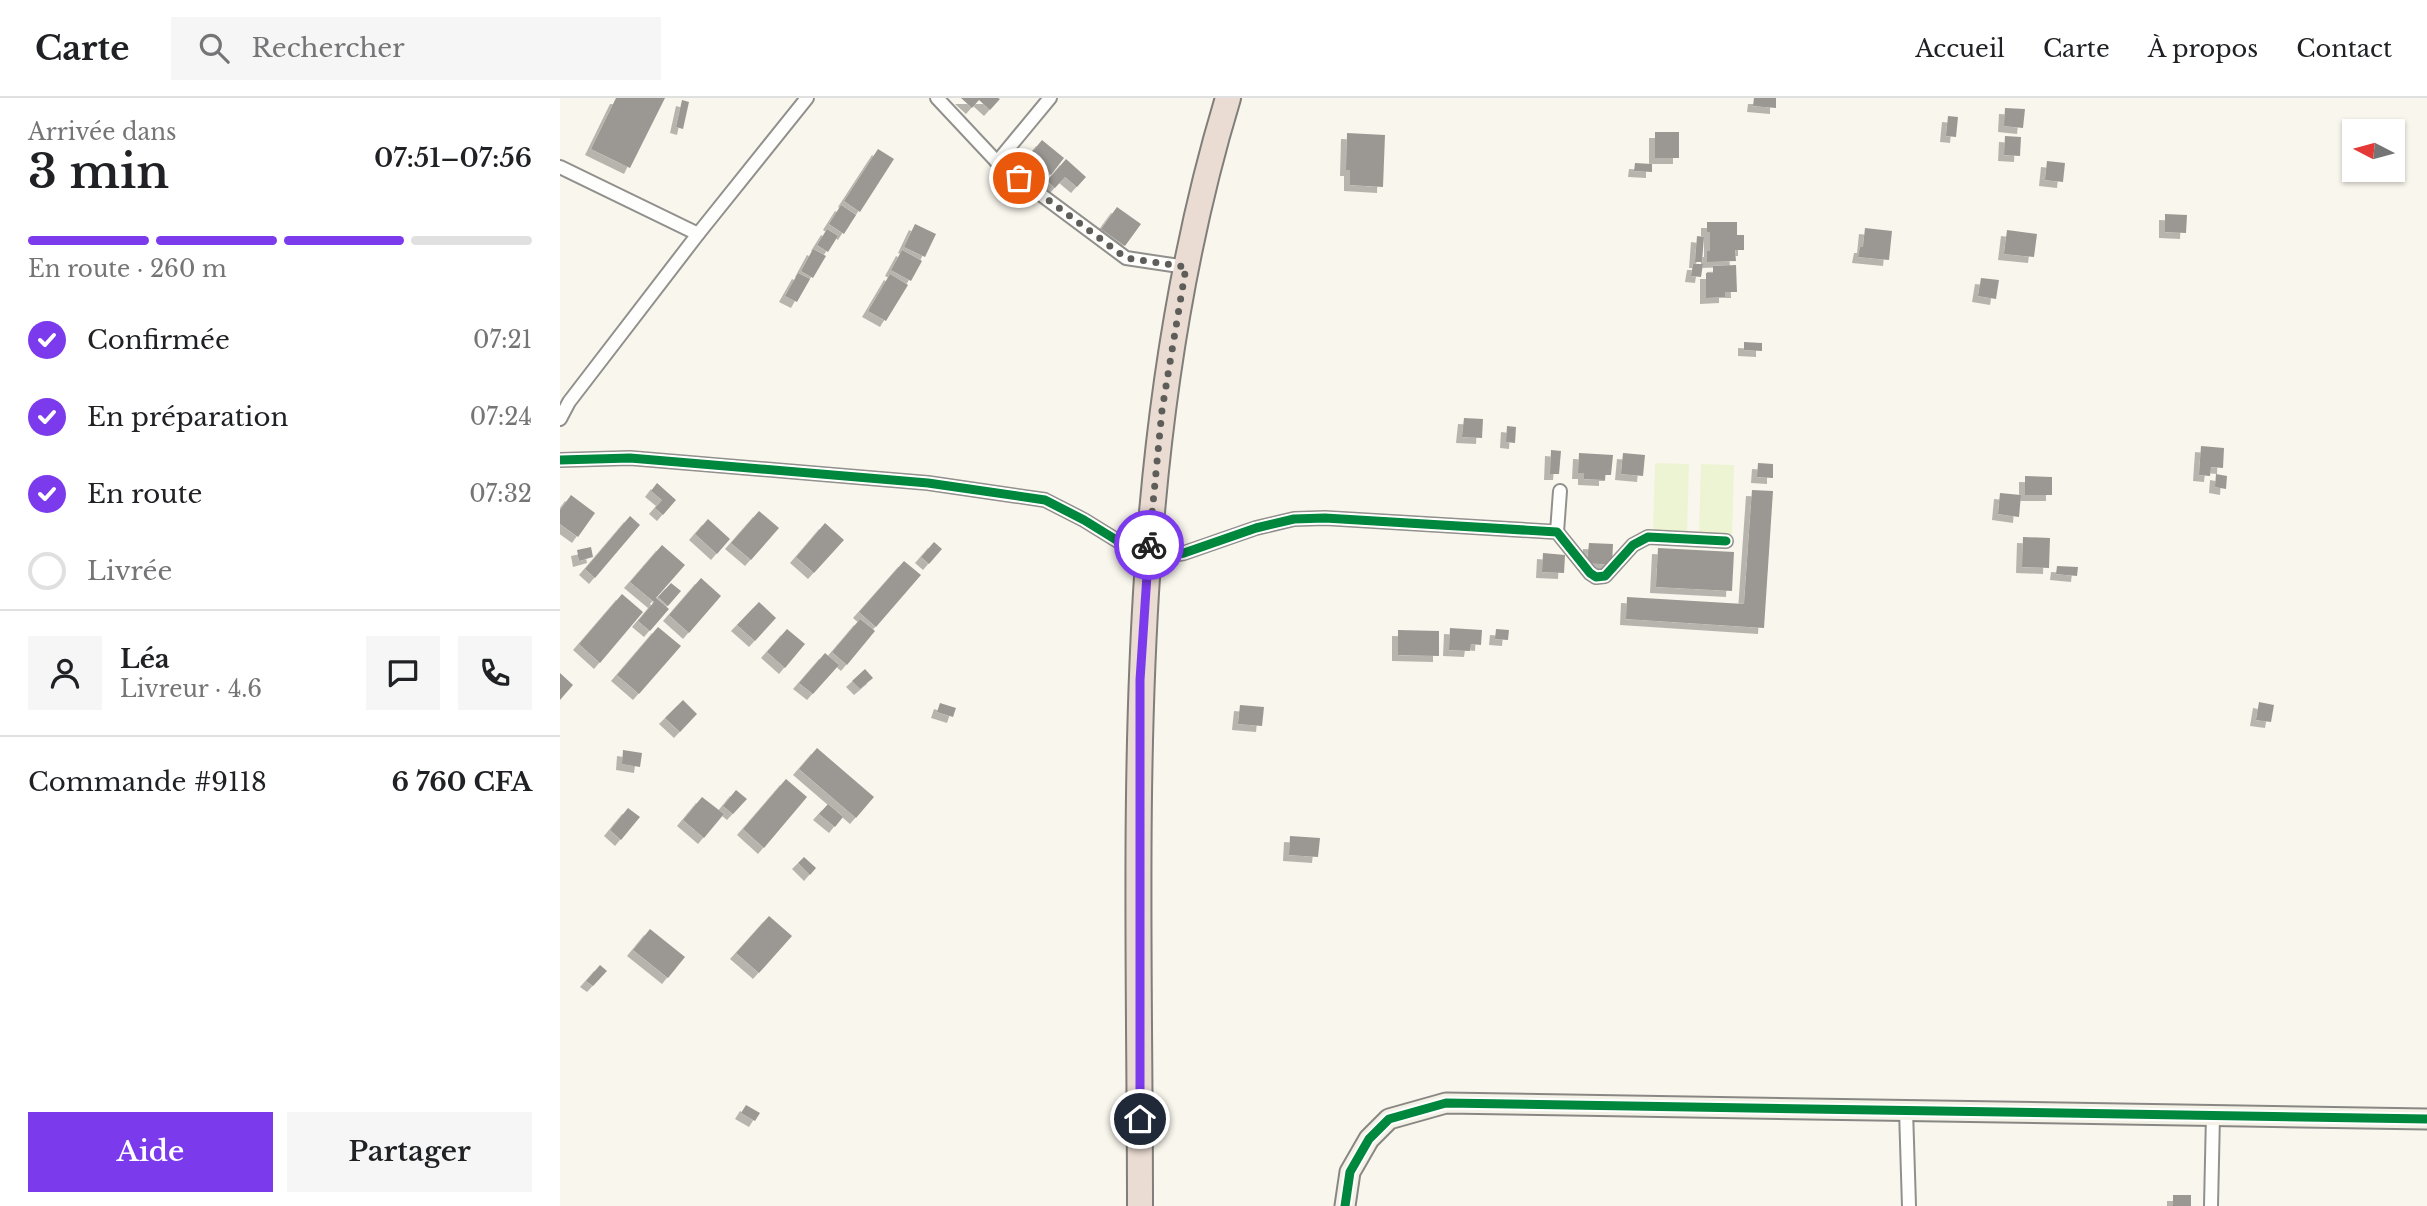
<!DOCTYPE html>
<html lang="fr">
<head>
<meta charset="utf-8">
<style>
	body { margin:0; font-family:"Libre Baskerville",serif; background:#f6f6f6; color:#202124; height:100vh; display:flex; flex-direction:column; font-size:26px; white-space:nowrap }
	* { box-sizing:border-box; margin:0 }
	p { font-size:23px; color:#757577 }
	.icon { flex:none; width:38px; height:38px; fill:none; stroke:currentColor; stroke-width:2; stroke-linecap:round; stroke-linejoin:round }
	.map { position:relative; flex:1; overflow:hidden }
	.drawer { display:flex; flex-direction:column; background:#fff; width:560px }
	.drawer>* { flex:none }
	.needle { width:46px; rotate:276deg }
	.controls { position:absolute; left:1782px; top:21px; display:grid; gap:14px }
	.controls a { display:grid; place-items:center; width:63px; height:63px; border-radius:0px; background:#fff; box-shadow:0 2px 5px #0004; font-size:35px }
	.pin { position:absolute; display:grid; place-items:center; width:60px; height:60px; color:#fff; margin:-30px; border:4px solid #fff; border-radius:50%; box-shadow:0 2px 7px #0007 }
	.courier { position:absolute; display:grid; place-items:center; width:70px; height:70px; margin:-35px; border:5px solid #7c3aed; border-radius:50%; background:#fff; color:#222; box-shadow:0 2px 9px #0007 }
	.summary em { font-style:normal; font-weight:600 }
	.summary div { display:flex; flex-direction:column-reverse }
	.summary { display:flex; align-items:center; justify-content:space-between; height:119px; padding:0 28px }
	h1 { font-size:46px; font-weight:600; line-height:52px }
	.bar { display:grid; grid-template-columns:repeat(4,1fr); gap:10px 7px; align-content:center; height:84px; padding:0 28px }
	.bar i { height:9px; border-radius:5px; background:#e0e0e0 }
	.bar .current { background:#7c3aed }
	.bar p { grid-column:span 4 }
	.line { display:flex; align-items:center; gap:18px; padding:0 28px; border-top:2px solid #e0e0e0 }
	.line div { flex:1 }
	.round { display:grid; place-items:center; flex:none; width:74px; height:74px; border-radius:0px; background:#f6f6f6 }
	ol { padding:0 28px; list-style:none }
	li { display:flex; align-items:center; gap:21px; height:77px }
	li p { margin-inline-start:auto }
	li .icon { padding:7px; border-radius:50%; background:#7c3aed; color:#fff; stroke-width:4 }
	li:last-child { color:#757577 }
	li i { width:38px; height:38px; border:4px solid #e0e0e0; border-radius:50% }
	.button { display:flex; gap:14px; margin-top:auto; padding:14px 28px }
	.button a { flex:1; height:80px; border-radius:0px; background:#7c3aed; color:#fff; font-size:28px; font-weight:600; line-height:80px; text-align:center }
	.button a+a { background:#f6f6f6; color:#202124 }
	header { display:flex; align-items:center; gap:42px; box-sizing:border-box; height:98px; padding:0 35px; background:#fff; border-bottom:2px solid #e0e0e0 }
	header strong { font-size:33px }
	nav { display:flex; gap:38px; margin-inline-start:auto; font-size:24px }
	.search { width:490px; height:63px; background:#f6f6f6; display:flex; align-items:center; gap:18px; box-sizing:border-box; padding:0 24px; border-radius:0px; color:#757577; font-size:26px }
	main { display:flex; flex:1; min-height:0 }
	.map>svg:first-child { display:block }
	.pitch { fill:#edf4d4 }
	.building { fill:#9b9893; filter:url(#shadow) }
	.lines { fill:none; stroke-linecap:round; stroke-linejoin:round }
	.street-casing { stroke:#92908c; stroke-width:16 }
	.secondary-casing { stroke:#888783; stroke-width:23 }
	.highway-casing { stroke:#7f7e7a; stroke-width:28 }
	.street { stroke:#fefefc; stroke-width:12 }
	.secondary { stroke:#f4f2e7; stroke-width:19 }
	.highway { stroke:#eadcd2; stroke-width:24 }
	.cycleway-casing { stroke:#fff; stroke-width:13 }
	.cycleway { stroke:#00873e; stroke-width:9 }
	.done { stroke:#5e5d59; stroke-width:7; stroke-dasharray:0 12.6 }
	.route { stroke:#7c3aed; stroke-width:9 }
</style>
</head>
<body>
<header>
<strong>Carte</strong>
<div class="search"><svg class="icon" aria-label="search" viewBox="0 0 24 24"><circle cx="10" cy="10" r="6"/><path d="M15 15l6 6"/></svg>Rechercher</div>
<nav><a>Accueil</a><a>Carte</a><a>À propos</a><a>Contact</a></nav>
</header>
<main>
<section class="drawer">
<div class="summary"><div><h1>3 min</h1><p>Arrivée dans</p></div><em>07:51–07:56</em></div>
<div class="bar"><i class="current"></i><i class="current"></i><i class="current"></i><i></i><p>En route · 260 m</p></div>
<ol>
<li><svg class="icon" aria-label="check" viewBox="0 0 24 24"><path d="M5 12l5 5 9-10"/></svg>Confirmée<p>07:21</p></li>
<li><svg class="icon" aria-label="check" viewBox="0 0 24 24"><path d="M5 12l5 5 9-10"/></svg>En préparation<p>07:24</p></li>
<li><svg class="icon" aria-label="check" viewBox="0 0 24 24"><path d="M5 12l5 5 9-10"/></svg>En route<p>07:32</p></li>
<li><i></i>Livrée</li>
</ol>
<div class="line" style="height:126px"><a class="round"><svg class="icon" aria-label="person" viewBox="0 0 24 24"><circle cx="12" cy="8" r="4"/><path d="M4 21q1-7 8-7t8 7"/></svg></a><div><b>Léa</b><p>Livreur · 4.6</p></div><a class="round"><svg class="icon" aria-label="chat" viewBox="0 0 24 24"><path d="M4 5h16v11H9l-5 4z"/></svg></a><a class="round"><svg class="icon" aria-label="phone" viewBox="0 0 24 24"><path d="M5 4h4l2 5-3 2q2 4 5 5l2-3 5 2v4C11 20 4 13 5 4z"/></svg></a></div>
<div class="line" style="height:91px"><div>Commande #9118</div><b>6 760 CFA</b></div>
<div class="button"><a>Aide</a><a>Partager</a></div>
</section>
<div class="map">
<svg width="1867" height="1108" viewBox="0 0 1867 1108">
	<defs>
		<filter id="shadow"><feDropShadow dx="-6" dy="6" stdDeviation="0" flood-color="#0004"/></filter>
	</defs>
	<rect width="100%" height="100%" fill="#f9f6ed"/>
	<!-- pitch -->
	<g class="pitch">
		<polygon points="1095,365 1129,366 1127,436 1093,435"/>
		<polygon points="1141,366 1174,367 1172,437 1139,436"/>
	</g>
	<!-- building -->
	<g class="building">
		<polygon points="56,0 105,0 70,70 31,51"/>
		<polygon points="401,0 438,0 440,1 430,12 419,2 412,10"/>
		<polygon points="1194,0 1216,0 1216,10 1193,8"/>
		<polygon points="122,2 129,4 123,31 116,29"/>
		<polygon points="1445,10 1465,11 1463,30 1444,28"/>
		<polygon points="1388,18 1398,19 1396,39 1386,38"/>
		<rect x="1095" y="34" width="24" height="26"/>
		<polygon points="787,35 825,37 823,89 790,87 790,72 786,72"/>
		<polygon points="1445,38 1461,39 1460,58 1444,57"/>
		<polygon points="482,42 504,60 491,77 468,59"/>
		<polygon points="318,51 334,61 300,114 284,103"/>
		<polygon points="506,61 526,79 517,89 505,79 495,90 487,83"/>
		<polygon points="1487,63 1505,65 1503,84 1485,82"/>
		<polygon points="1075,65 1092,66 1092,74 1074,73"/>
		<polygon points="281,107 296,117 284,136 269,126"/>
		<polygon points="557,109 581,126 565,148 541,131"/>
		<polygon points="1605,116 1627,117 1626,135 1605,134"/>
		<polygon points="1147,124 1177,124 1177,137 1184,137 1184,152 1175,152 1176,163 1147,164 1147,153 1150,153 1150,134 1147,134"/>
		<polygon points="355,126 376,136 365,159 344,149"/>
		<polygon points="1305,130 1332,133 1329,162 1298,159 1300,149 1303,149"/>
		<polygon points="267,131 278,138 268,154 257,147"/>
		<polygon points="1447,132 1477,136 1474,159 1444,156"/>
		<polygon points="1137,138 1144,139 1142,164 1135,164"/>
		<polygon points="253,151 266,158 253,180 241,173"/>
		<polygon points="342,152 362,163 351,183 331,172"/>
		<polygon points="1133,166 1143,166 1141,179 1131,178"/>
		<polygon points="1176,167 1177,194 1165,194 1165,199 1146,200 1146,175 1153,175 1153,168"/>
		<polygon points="238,175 250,181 237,204 225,198"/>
		<polygon points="330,176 348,187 326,223 308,213"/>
		<polygon points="1421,180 1439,182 1436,201 1418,198"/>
		<polygon points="1184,244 1202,245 1202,253 1184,252"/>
		<polygon points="904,320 923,321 922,340 902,339"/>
		<polygon points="947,328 956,329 955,345 946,344"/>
		<polygon points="1641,348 1664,350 1663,370 1651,369 1650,378 1639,377"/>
		<polygon points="991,352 1001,353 999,376 990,376"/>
		<polygon points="1019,355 1053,357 1051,377 1045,377 1045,382 1024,381 1024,375 1018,375"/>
		<polygon points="1063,355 1085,357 1083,378 1061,376"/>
		<polygon points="1198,365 1213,366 1213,380 1197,379"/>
		<polygon points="1656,376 1667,378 1666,391 1655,389"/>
		<polygon points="1465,378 1492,379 1492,397 1465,397"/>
		<polygon points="97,385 116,402 103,417 95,410 102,402 91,393"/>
		<polygon points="1192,392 1213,393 1204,530 1066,521 1067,499 1184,506"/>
		<polygon points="1440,395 1461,397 1459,419 1438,416"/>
		<polygon points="11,397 35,415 18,439 0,426 0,412"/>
		<polygon points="199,413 219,430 191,462 171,445"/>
		<polygon points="70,418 80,427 35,480 25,471"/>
		<polygon points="148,421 170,441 157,456 135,436"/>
		<polygon points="265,425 284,442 254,475 236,459"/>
		<polygon points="1463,439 1490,440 1489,470 1462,469"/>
		<polygon points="374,444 382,451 369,466 361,459"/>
		<polygon points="1029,445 1053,446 1052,467 1027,465"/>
		<polygon points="102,447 125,467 96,500 109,511 90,533 78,523 94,504 70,484"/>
		<polygon points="31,449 33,459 19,463 17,452"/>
		<polygon points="1098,450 1174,454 1172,493 1096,489"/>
		<polygon points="983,455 1005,457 1004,475 982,474"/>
		<polygon points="344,463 361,477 316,529 299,514"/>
		<polygon points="1497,468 1518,469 1517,478 1496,476"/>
		<polygon points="141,480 161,498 129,535 109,517"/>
		<polygon points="111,485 121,493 108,508 98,499"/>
		<polygon points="62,496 83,514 40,565 19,546"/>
		<polygon points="199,504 216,520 195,543 177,527"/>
		<polygon points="300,521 315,533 287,567 272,554"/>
		<polygon points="98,529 121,548 79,596 57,577"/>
		<polygon points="890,530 922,532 921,547 911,546 910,553 889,552"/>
		<polygon points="227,531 245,546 225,570 207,554"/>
		<polygon points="936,531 949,532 948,542 935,541"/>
		<polygon points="838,532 879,533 879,558 838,557"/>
		<polygon points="265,555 279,567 253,596 239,585"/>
		<polygon points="305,571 313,580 300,591 292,583"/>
		<polygon points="0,575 13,587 0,602"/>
		<polygon points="123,602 137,616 120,634 105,620"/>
		<polygon points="1699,604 1714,607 1711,624 1696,622"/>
		<polygon points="380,605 396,610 393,619 377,614"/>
		<polygon points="680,607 704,609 702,628 678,626"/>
		<polygon points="257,650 314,699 296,720 239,671"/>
		<polygon points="63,652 82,655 80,669 62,666"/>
		<polygon points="226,681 247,699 204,750 183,731"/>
		<polygon points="176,692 187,701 173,716 163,708"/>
		<polygon points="142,699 164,716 144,740 123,722"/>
		<polygon points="268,706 283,719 275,729 259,716"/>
		<polygon points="68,710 80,719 61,742 50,732"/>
		<polygon points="730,738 760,740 758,759 729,757"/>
		<polygon points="244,759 256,770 250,777 238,765"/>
		<polygon points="209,818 232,838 199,875 176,855"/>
		<polygon points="90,831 125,859 108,880 73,852"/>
		<polygon points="40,867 47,873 33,888 26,883"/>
		<polygon points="186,1007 200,1015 195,1023 181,1015"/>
		<rect x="1613" y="1097" width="18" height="11"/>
	</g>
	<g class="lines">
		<!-- street casing -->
		<g class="street-casing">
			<g id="street">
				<polyline points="377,0 437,64 490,0"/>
				<polyline points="437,64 566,160 626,169"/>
				<polyline points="0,69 138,136"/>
				<polyline points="0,321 9,304 138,136 247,0"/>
				<polyline points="0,362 70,360 368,385 485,402 524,422 587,461 624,455 696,430 734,421 765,420 997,434 1030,475 1036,479 1045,478 1073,447 1088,439 1166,443"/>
				<polyline points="997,434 1000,393"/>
				<polyline points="1346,1012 1349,1108"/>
				<polyline points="1651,1108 1653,1017"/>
			</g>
		</g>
		<!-- secondary casing -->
		<g class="secondary-casing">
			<polyline id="secondary" points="785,1108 790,1074 809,1041 829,1021 886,1005 1867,1021"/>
		</g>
		<!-- highway casing -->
		<g class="highway-casing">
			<path id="highway" d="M580 1108C580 738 559 359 668 0"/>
		</g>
		<!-- street -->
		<use href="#street" class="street"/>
		<!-- secondary -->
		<use href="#secondary" class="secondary"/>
		<!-- highway -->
		<use href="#highway" class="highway"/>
		<!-- cycleway casing -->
		<g class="cycleway-casing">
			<g id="cycleway">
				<polyline points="0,362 70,360 368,385 485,402 524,422 587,461 624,455 696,430 734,421 765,420 997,434 1030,475 1036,479 1045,478 1073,447 1088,439 1166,443"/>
				<polyline points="785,1108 790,1074 809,1041 829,1021 886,1005 1867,1021"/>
			</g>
		</g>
		<!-- cycleway -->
		<use href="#cycleway" class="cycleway"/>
	</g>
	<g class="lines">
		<!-- done -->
		<polyline class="done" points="459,80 566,160 626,169 602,312 589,447"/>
		<!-- route -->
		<polyline class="route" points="580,1021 580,582 589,447"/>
	</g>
</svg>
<div class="controls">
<a><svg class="needle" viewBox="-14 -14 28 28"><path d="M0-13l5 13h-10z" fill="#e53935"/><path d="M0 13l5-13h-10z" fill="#757577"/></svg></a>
</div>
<div class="pin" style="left:459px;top:80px;background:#ea580c"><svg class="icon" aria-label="bag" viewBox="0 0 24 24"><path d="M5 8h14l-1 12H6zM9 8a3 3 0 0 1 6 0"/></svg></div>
<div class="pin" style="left:580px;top:1021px;background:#1f2937"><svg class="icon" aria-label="home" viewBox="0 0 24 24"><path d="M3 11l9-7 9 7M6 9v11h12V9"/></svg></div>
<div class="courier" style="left:589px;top:447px"><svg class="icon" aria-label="bike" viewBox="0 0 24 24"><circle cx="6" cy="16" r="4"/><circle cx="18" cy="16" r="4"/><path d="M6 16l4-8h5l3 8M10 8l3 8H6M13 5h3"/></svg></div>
</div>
</main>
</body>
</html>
